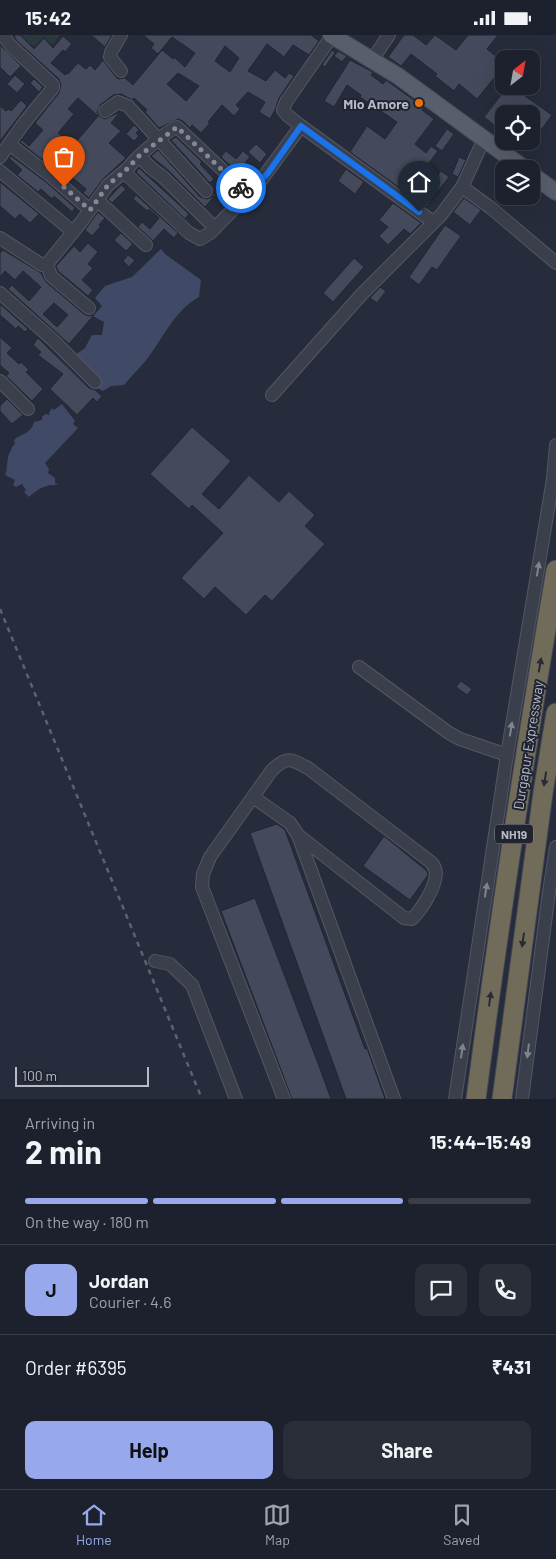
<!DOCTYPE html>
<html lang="en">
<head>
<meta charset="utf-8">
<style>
	body { margin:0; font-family:Barlow,sans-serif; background:#2a2e39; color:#f1f3f6; height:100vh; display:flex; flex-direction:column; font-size:19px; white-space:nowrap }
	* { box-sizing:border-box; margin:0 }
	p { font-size:16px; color:#a0a3aa }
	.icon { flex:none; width:28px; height:28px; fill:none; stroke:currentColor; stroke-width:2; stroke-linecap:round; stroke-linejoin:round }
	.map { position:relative; height:1064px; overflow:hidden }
	.drawer { display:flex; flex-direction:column; background:#1d212d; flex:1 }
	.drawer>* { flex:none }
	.needle { width:32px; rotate:31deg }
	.buttons { position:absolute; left:495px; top:15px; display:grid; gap:10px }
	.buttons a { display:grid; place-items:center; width:45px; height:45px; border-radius:10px; background:#1d212d; box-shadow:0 5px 20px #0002,0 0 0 1px #3b3e49; font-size:25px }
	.scale { position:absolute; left:15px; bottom:12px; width:134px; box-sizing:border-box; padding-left:5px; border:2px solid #b7bac7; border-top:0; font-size:14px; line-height:18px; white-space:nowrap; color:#b7bac7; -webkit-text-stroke:4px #202431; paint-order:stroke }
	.pin { position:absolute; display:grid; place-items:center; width:42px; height:42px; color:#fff; margin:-51px -21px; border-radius:50% 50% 50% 0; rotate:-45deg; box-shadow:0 0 5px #0007 }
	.pin .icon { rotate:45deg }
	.courier { position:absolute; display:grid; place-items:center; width:50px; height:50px; margin:-25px; border:4px solid #1a73e8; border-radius:50%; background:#fff; color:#222; box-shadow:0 1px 6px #0007 }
	.summary em { font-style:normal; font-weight:700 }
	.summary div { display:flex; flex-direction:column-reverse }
	.summary { display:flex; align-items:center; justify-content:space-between; height:85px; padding:0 25px }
	h1 { font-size:32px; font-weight:700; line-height:38px }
	.bar { display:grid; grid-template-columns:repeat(4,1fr); gap:8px 5px; align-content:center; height:60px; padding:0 25px }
	.bar i { height:6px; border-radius:4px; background:#3b3e49 }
	.bar .on { background:#97a9ec }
	.bar p { grid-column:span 4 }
	.line { display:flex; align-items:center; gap:12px; padding:0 25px; border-top:1px solid #3b3e49 }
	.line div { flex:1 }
	.round { display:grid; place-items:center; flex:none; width:52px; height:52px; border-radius:10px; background:#2a2e39 }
	.button { display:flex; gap:10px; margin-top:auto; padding:10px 25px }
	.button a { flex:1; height:58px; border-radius:10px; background:#97a9ec; color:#111; font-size:20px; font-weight:700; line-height:58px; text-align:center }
	.button a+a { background:#2a2e39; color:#f1f3f6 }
	.status { display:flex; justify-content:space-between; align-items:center; height:35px; padding:0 25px; background:#1d212d; direction:ltr }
	.status svg { height:14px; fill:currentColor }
	.tab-bar { display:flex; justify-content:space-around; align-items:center; height:70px; border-top:1px solid #3b3e49; background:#1d212d; font-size:14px; color:#a0a3aa }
	.tab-bar a { display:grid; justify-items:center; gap:2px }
	.tab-bar .on { color:#97a9ec }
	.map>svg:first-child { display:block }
	.green { fill:#2a393e }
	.water { fill:#404965 }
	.building { fill:#444a5b; stroke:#222633; fill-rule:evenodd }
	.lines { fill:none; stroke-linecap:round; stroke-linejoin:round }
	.minor-casing { stroke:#535764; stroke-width:14 }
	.major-casing { stroke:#444855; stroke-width:18 }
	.highway-casing { stroke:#434754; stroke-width:21 }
	.minor { stroke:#3b3f4c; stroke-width:12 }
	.major { stroke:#595e6c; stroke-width:16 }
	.highway { stroke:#716c59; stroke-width:19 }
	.rail { stroke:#5d6272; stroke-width:2.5; stroke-dasharray:5 5; stroke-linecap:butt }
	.oneway { fill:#7f8390 }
	.oneway2 { fill:#282b35 }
	.done { stroke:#858896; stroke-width:5; stroke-dasharray:0 9 }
	.route { stroke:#1a73e8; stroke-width:6 }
	.food-dot { fill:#e8710a; stroke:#202431; stroke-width:2 }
	.labels { text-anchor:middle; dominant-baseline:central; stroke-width:4; stroke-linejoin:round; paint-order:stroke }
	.shield { fill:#202431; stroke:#8a8d9a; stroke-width:1 }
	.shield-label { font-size:12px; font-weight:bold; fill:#b7bac7 }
	.poi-label { font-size:14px; font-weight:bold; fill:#b7bac7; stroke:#202431; text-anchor:end }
	.street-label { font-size:14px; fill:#b7bac7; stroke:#202431 }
</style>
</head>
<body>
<div class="status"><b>15:42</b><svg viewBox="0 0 49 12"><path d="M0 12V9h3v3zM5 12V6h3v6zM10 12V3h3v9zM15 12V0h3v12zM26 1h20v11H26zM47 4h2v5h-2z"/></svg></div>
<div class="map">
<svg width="556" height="1064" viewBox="0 0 556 1064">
	<rect width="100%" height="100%" fill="#272c3c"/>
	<!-- green -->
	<polygon class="green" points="21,0 60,0 52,10 44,2 34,11 32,9 30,10"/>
	<!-- water -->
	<g class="water">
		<path d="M161 214 165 219 201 245 199 262C174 276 164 302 147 324 140 333 131 341 124 350L111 351 103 356 97 353 98 348 71 323 85 313 92 300H102L104 287 93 281 102 271 95 263 105 251 132 242Z"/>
		<path d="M62 369 75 386 73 389 78 393 45 428 49 434 48 438 55 443V448L59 450C46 449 38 454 29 462L24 457 26 455 22 449 16 452 13 450 15 445 5 440C8 434 6 430 8 424 8 419 11 417 12 412L15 409 14 405C22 398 31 399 34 387L42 385V382L45 379 50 380 49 378 52 373 54 375Z"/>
	</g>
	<!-- building -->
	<g class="building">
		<path d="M15 0H20L34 14 44 3 53 13 63 1 72 9 65 17 63 15 51 28 65 40 66 38 68 39 78 28 86 34 90 30 95 35 103 25 115 41 118 44 125 43 133 50 162 15 173 24 174 22 185 32 195 18 172 2 158 19 151 13 154 9 143 0H311L319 6 309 20 293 10 284 22 267 9 248 36 266 46 275 35 285 43 289 38 294 41 279 63 275 75 270 84 259 77 265 67 248 57 236 70 240 74 234 81 222 70 208 87 210 88 201 98 192 90 190 93 183 86 178 84 159 93 145 77 147 75 134 63 133 65 121 59 113 60 100 70 97 77 99 81 105 84 120 77 111 88 121 96 109 108 126 123 103 144 89 163 83 158 86 154 66 137 62 140 20 107 22 105 29 111 43 95 35 88 59 58 61 50 59 44 17 6 14 1ZM225 11 239 23 230 37 215 26ZM178 38 199 51 186 66 167 49ZM78 63 98 81 59 127 48 118 62 101 58 98 74 79 68 74Z"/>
		<polygon points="91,0 112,0 105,12"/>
		<polygon points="404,0 413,0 426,10 435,0 456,15 468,0 498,0 487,14 504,28 504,31 477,64 459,49 454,56 435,41 437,39 411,19 401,31 388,22"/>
		<polygon points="0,10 21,31 10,42 0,32"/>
		<polygon points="332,15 335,18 325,32 322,30"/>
		<polygon points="338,16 347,21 342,27 334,21"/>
		<polygon points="350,25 373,37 371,40 383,49 386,45 401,56 424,72 422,75 434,84 415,109 426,118 431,111 438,116 426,132 437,141 441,136 449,142 426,172 350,117 367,91 385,104 397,87 360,62 361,60 347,50 334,72 324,66"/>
		<polygon points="15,40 25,49 17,58 7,49"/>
		<polygon points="34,44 43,52 39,57 30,48"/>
		<polygon points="508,51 518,51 527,58 525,61 552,80 542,94 531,86 531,79 504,79 504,88 499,94 484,82"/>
		<polygon points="21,65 27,71 0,106 0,71 6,76 9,74 11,76"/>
		<polygon points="134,90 139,95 136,98 139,101 134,106 126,99"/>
		<polygon points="447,94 454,99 442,116 435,111"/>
		<polygon points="176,102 202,127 200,129 214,144 210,148 171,105"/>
		<polygon points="256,109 267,119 260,128 248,117"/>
		<polygon points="158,115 200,162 207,164 212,162 214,158 216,159 205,172 169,136 151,121"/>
		<polygon points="226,116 236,124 243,116 250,122 237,137 221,122"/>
		<polygon points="11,121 46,147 75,173 72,177 54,161 52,164 41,154 38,157 17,140 22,135 9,123"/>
		<polygon points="459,122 466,125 458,142 452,139"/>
		<polygon points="139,133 189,179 185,184 136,137"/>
		<polygon points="346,134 364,147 355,159 338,146"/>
		<polygon points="0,147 39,179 30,188 20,179 15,184 0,171"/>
		<polygon points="121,150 126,154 112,168 108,164"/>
		<polygon points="136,160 178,198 174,203 164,194 153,206 138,192 142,187 150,194 159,183 149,174 147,176 133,164"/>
		<polygon points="464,163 481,175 470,190 453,177"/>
		<polygon points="393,168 421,188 410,199 404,194 388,210 379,201 388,192 379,185"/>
		<polygon points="98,177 105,183 99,190 101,191 92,201 85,195"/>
		<polygon points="445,190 461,201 437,235 432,232 419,250 409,242"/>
		<polygon points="121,198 133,209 126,216 114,205"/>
		<polygon points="88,208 98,217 88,229 93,233 82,245 93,255 88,261 58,236 56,231 74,211 80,217"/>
		<path d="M3 215 41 238 46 247 84 279 88 281 94 280 69 309 8 254 12 250 29 266 41 252 23 236 15 245 5 236 0 242V218ZM54 268 68 280 57 292 43 279Z"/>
		<polygon points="128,220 135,225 129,232 123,226"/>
		<polygon points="354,223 364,232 333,267 323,258"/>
		<polygon points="380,252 386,256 377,268 370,263"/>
		<polygon points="0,269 28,294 25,297 18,291 16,294 0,280"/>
		<polygon points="0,302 12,313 7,318 19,329 21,327 29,335 26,337 43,354 32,366 6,341 9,338 0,330"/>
		<polygon points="38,303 89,353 95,355 102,361 97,367 93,363 77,380 50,354 63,339 38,320 41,317 33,310"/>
		<polygon points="7,364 23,380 12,389 0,376 0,371"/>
		<polygon points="192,392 231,426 202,459 219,474 249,440 279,467 289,456 315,480 305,491 325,509 272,566 265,560 246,580 215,552 204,564 181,543 223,498 192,470 189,474 150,439"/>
		<polygon points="461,646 472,654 467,660 456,652"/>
		<polygon points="277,789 285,795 365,1014 367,1013 385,1064 346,1064 250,798"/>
		<polygon points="384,801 427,836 428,840 410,865 363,831"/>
		<polygon points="255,863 319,1031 331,1064 292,1064 221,876"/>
	</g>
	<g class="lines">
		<!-- minor casing -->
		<g class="minor-casing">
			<g id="minor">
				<polyline points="332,1 286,67 283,75 287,80 301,91 433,187"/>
				<polyline points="372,25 389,0"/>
				<polyline points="121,36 110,22 111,17 121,0"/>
				<polyline points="105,76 118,67 128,71 206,156"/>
				<polyline points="9,109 51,141 90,175"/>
				<polyline points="139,121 151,133 163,142 215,193"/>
				<polyline points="0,122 24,88 53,53 53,50 11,11 3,0"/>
				<polyline points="0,136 73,197"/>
				<polyline points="462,152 491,173 556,228"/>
				<path d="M248 159 177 92C166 96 129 128 125 138L189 198 200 204 210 198 259 148 301 91"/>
				<polyline points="97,165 146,210"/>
				<polyline points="0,203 42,230 47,229 82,186 108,150 126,135"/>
				<polyline points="47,229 51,241 89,273"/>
				<polyline points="0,258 54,306 95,347"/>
				<polyline points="0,346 28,374"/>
				<polyline points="272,360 361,260 441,180 462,152 484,104"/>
				<polyline points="359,632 449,698 460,704 507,720"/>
				<polyline points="253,762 290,788 298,800 394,1064"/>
				<polyline points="155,926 170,929 192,950 236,1064"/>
				<path d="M284 1064 202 852 203 839 210 822 272 735C287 721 291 724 308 733L432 828C434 831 436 834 436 839 435 853 422 874 412 884L404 883 298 800"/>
				<polyline points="455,1064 507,720 553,444 556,410"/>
				<polyline points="522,1064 549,857 556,812"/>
			</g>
		</g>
		<!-- major casing -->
		<g class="major-casing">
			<g id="major">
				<polyline points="331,0 398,41 525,134"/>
				<polyline points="531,139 556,157"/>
			</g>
		</g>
		<!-- highway casing -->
		<g class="highway-casing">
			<g id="highway">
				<path d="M476 1064C499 887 526 711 556 535"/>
				<polyline points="502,1064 543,758 556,678"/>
			</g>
		</g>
		<!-- minor -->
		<use href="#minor" class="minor"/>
		<!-- major -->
		<use href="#major" class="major"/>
		<!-- highway -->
		<use href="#highway" class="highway"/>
		<!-- rail -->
		<polyline class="rail" points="0,574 202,1064"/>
	</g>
	<!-- one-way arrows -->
	<defs><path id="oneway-solid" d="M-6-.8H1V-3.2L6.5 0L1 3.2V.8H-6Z" transform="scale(1.25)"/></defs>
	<g class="oneway">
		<use href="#oneway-solid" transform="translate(538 534) rotate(-81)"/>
		<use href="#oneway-solid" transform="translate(511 694) rotate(-81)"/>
		<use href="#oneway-solid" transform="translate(486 855) rotate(-81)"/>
		<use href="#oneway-solid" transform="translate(462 1016) rotate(-82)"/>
		<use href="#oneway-solid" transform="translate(528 1016) rotate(97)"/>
	</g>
	<g class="oneway2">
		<use href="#oneway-solid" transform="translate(540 630) rotate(-80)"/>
		<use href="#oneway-solid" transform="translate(545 744) rotate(99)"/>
		<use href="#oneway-solid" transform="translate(523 905) rotate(98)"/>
		<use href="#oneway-solid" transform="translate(490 964) rotate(-82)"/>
	</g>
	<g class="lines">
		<!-- done -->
		<polyline class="done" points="64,152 90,175 108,150 126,135 139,121 177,92 241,153"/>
		<!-- route -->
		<polyline class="route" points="241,153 248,159 268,138 301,91 419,177"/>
	</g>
	<!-- markers -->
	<circle class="food-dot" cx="419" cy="68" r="5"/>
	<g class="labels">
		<!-- shield labels -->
		<rect class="shield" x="495" y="789.5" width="38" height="19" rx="4"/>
		<g class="shield-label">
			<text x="514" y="799">NH19</text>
		</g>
		<!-- poi labels -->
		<g class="poi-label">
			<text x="409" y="68">Mio Amore</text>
		</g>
		<!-- street labels -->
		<g class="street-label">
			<text transform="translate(528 710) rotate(-81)">Durgapur Expressway</text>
		</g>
	</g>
</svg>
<div class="buttons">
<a><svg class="needle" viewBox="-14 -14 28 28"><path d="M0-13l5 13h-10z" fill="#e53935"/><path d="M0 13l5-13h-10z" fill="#a0a3aa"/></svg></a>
<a><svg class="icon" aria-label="locate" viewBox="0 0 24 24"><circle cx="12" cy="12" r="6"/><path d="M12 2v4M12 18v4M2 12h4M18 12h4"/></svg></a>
<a><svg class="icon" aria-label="layers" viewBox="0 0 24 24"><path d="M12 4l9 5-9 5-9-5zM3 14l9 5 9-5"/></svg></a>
</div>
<div class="scale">100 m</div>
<div class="pin" style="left:64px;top:152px;background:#ea580c"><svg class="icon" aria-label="bag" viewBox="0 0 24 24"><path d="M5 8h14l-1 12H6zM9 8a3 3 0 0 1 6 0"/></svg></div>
<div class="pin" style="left:419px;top:177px;background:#1f2937"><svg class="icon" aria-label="home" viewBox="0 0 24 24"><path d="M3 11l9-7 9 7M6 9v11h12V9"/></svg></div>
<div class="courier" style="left:241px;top:153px"><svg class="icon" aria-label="bike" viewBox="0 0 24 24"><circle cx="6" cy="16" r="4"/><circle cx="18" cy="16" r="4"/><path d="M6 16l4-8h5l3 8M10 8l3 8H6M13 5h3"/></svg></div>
</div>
<section class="drawer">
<div class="summary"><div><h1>2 min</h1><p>Arriving in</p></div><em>15:44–15:49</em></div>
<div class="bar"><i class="on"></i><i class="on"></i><i class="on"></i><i></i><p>On the way · 180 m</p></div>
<div class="line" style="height:90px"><b class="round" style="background:#97a9ec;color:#111">J</b><div><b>Jordan</b><p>Courier · 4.6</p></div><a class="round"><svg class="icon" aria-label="chat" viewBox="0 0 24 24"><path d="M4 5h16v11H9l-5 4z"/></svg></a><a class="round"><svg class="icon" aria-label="phone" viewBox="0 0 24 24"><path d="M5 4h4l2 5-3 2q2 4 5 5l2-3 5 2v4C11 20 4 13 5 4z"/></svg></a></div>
<div class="line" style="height:65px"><div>Order #6395</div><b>₹431</b></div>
<div class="button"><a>Help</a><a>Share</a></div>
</section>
<nav class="tab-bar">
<a class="on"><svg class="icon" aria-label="home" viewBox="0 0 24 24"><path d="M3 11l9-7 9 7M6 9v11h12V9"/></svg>Home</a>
<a><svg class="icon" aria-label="map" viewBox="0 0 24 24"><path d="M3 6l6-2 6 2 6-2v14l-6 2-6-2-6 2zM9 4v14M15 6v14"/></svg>Map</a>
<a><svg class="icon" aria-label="saved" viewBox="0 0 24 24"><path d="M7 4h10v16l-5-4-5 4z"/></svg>Saved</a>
</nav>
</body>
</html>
